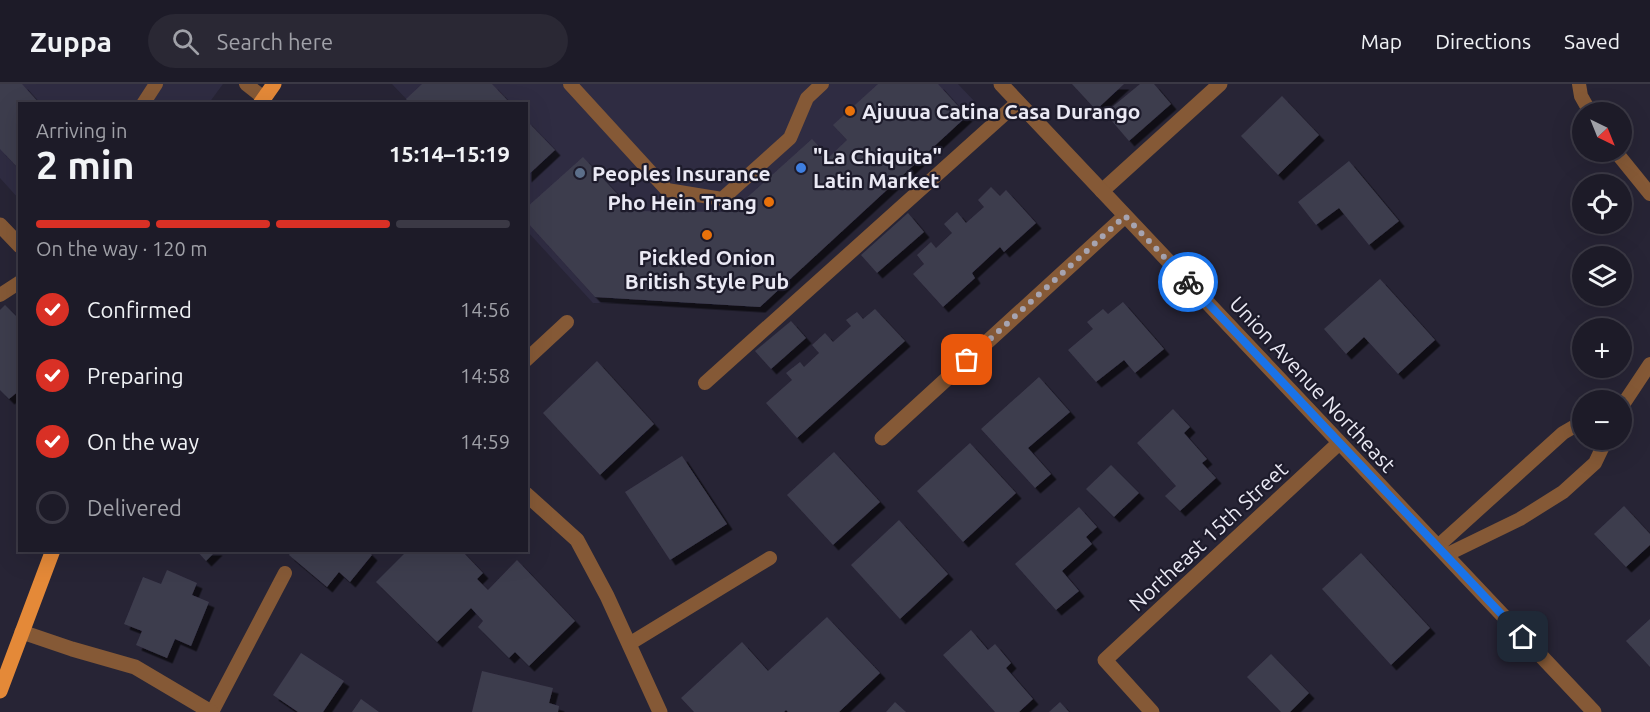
<!DOCTYPE html>
<html lang="en">
<head>
<meta charset="utf-8">
<style>
	body { margin:0; font-family:Ubuntu,sans-serif; background:#2a2834; color:#f1f3f6; height:100vh; display:flex; flex-direction:column; font-size:22px; white-space:nowrap }
	* { box-sizing:border-box; margin:0 }
	p { font-size:20px; color:#a0a1a8 }
	.icon { flex:none; width:33px; height:33px; fill:none; stroke:currentColor; stroke-width:2; stroke-linecap:round; stroke-linejoin:round }
	.map { position:relative; flex:1; overflow:hidden }
	.sheet { position:absolute; left:18px; top:18px; width:510px; height:450px; display:flex; flex-direction:column; background:#1d1b28; border-radius:0px; box-shadow:0 6px 24px #0002,0 0 0 2px #3b3945 }
	.sheet>* { flex:none }
	.needle { width:39px; rotate:137deg }
	.tools { position:absolute; left:1572px; top:18px; display:grid; gap:12px }
	.tools a { display:grid; place-items:center; width:60px; height:60px; border-radius:50%; background:#1d1b28; box-shadow:0 6px 24px #0002,0 0 0 2px #3b3945; font-size:30px }
	.pin { position:absolute; display:grid; place-items:center; width:51px; height:51px; color:#fff; margin:-26px; border-radius:12px; box-shadow:0 3px 9px #0006 }
	.courier { position:absolute; display:grid; place-items:center; width:60px; height:60px; margin:-30px; border:4px solid #1a73e8; border-radius:50%; background:#fff; color:#222; box-shadow:0 2px 8px #0007 }
	.headline em { font-style:normal; font-weight:700 }
	.headline div { display:flex; flex-direction:column-reverse }
	.headline { display:flex; align-items:center; justify-content:space-between; height:102px; padding:0 18px }
	h1 { font-size:39px; font-weight:700; line-height:45px }
	.bar { display:grid; grid-template-columns:repeat(4,1fr); gap:9px 6px; align-content:center; height:72px; padding:0 18px }
	.bar i { height:8px; border-radius:4px; background:#3b3945 }
	.bar .active { background:#d93025 }
	.bar p { grid-column:span 4 }
	ol { padding:0 18px; list-style:none }
	li { display:flex; align-items:center; gap:18px; height:66px }
	li p { margin-inline-start:auto }
	li .icon { padding:6px; border-radius:50%; background:#d93025; color:#fff; stroke-width:4 }
	li:last-child { color:#a0a1a8 }
	li i { width:33px; height:33px; border:3px solid #3b3945; border-radius:50% }
	header { display:flex; align-items:center; gap:36px; box-sizing:border-box; height:84px; padding:0 30px; background:#1d1b28; border-bottom:2px solid #3b3945 }
	header strong { font-size:28px }
	nav { display:flex; gap:33px; margin-inline-start:auto; font-size:21px }
	.search { width:420px; height:54px; background:#2a2834; display:flex; align-items:center; gap:15px; box-sizing:border-box; padding:0 21px; border-radius:33px; color:#a0a1a8; font-size:22px }
	.map>svg:first-child { display:block }
	.built { fill:#2f2c42 }
	.building { fill:#3e3c4e; filter:url(#shadow) }
	.lines { fill:none; stroke-linecap:round; stroke-linejoin:round }
	.service { stroke:#855936; stroke-width:14 }
	.minor { stroke:#855936; stroke-width:15 }
	.tertiary { stroke:#855936; stroke-width:15 }
	.primary { stroke:#e48938; stroke-width:15 }
	.done { stroke:#a6a4b1; stroke-width:6; stroke-dasharray:0 10.8 }
	.route { stroke:#1a73e8; stroke-width:8 }
	.food-dot { fill:#e8710a; stroke:#1d1b2b; stroke-width:2 }
	.shop-dot { fill:#3f7fe0; stroke:#1d1b2b; stroke-width:2 }
	.service-dot { fill:#5c6f8a; stroke:#1d1b2b; stroke-width:2 }
	.labels { text-anchor:middle; dominant-baseline:central; stroke-width:4.5; stroke-linejoin:round; paint-order:stroke }
	.poi-label { font-size:21px; font-weight:bold; fill:#eae9f4; stroke:#1d1b2b; text-anchor:start }
	.street-label { font-size:21px; fill:#eae9f4; stroke:#1d1b2b }
</style>
</head>
<body>
<header>
<strong>Zuppa</strong>
<div class="search"><svg class="icon" aria-label="search" viewBox="0 0 24 24"><circle cx="10" cy="10" r="6"/><path d="M15 15l6 6"/></svg>Search here</div>
<nav><a>Map</a><a>Directions</a><a>Saved</a></nav>
</header>
<div class="map">
<svg width="1650" height="628" viewBox="0 0 1650 628">
	<defs>
		<filter id="shadow"><feDropShadow dx="5.5" dy="5.5" stdDeviation="0" flood-color="#0009"/></filter>
	</defs>
	<rect width="100%" height="100%" fill="#272435"/>
	<!-- built -->
	<g class="built">
		<polygon points="0,0 223,0 209,19 20,20 19,115 0,94"/>
		<polygon points="392,0 958,0 976,19 757,220 593,219 527,147 526,20 410,19"/>
	</g>
	<!-- building -->
	<g class="building">
		<polygon points="0,0 22,0 40,20 20,20 20,86 0,65"/>
		<polygon points="422,0 492,0 511,20 410,20 406,15"/>
		<polygon points="878,0 938,0 967,32 760,223 595,213 526,137 526,124 583,73 633,127 731,128 812,55 829,73 847,56 833,41"/>
		<polygon points="1072,0 1124,0 1096,26"/>
		<polygon points="1140,0 1154,0 1171,20 1129,57 1105,29"/>
		<polygon points="1282,12 1319,51 1278,91 1241,52"/>
		<polygon points="526,36 555,66 526,93"/>
		<polygon points="1349,77 1399,137 1369,161 1339,124 1316,141 1298,118"/>
		<polygon points="991,103 1000,112 1006,106 1036,139 1004,168 1000,163 972,189 975,194 943,223 913,190 924,180 917,171 931,158 936,164 952,149 944,140 957,128 966,139 984,123 978,116"/>
		<polygon points="908,129 924,148 877,189 861,171"/>
		<polygon points="1380,195 1435,256 1398,290 1364,253 1346,270 1324,245"/>
		<polygon points="1123,218 1164,265 1135,289 1124,276 1096,298 1068,266 1093,245 1087,238 1103,225 1108,230"/>
		<polygon points="5,221 20,236 20,306 9,315 0,306 0,226"/>
		<polygon points="875,225 905,257 797,354 766,319 792,296 786,289 800,278 804,283 819,269 812,261 825,249 833,258 851,242 846,236 857,228 863,235"/>
		<polygon points="791,237 806,254 771,285 755,267"/>
		<polygon points="597,277 654,340 600,391 543,329"/>
		<polygon points="1039,293 1070,328 1028,364 1051,390 1035,404 981,345"/>
		<polygon points="1173,325 1190,343 1184,349 1207,375 1202,379 1216,394 1180,427 1165,412 1176,402 1137,359"/>
		<polygon points="970,359 1016,409 963,458 917,407"/>
		<polygon points="834,368 880,418 833,461 787,411"/>
		<polygon points="682,372 727,440 670,476 625,408"/>
		<polygon points="1111,381 1139,409 1114,433 1086,405"/>
		<polygon points="1624,422 1650,450 1650,461 1626,483 1594,450"/>
		<polygon points="1079,423 1097,443 1086,453 1092,460 1062,487 1079,507 1056,526 1015,480"/>
		<polygon points="899,436 948,490 900,535 851,481"/>
		<polygon points="196,466 217,466 206,477"/>
		<polygon points="292,466 367,466 372,471 350,498 339,488 327,503 289,471"/>
		<polygon points="408,466 461,466 483,489 477,495 488,506 517,476 575,537 529,582 515,568 509,574 478,543 483,537 471,524 437,558 376,498"/>
		<polygon points="1361,469 1430,544 1391,581 1322,505"/>
		<polygon points="167,486 197,499 192,511 209,518 191,562 175,555 167,574 136,561 142,547 124,540 143,493 161,500"/>
		<polygon points="827,533 880,589 839,628 788,628 786,626 784,628 694,628 681,614 742,558 768,587"/>
		<polygon points="1650,535 1650,583 1626,557"/>
		<polygon points="971,546 988,566 995,560 1011,579 1006,584 1033,615 1019,628 995,628 943,571"/>
		<polygon points="301,569 344,597 323,628 298,628 273,611"/>
		<polygon points="1271,570 1309,609 1290,628 1281,628 1247,593"/>
		<polygon points="482,587 553,604 549,619 559,622 558,628 472,628"/>
		<polygon points="361,615 379,628 352,628"/>
		<polygon points="895,618 906,628 886,628"/>
		<polygon points="1060,618 1069,628 1049,628"/>
	</g>
	<g class="lines">
		<!-- service -->
		<g class="service">
			<polyline points="246,0 264,14"/>
			<polyline points="570,0 667,106 722,115 790,54 807,14 822,0"/>
			<polyline points="1579,0 1581,12 1590,28"/>
			<polyline points="143,20 156,0"/>
			<polyline points="1616,68 1650,110"/>
			<polyline points="0,211 20,198"/>
			<polyline points="526,276 567,238"/>
			<polyline points="705,299 1018,18"/>
			<polyline points="1622,322 1650,280"/>
			<polyline points="1438,462 1563,349 1582,338"/>
			<polyline points="1446,471 1520,435 1563,408 1595,379 1606,356"/>
			<polyline points="629,560 770,474"/>
			<polyline points="212,628 285,489"/>
		</g>
		<!-- minor -->
		<g class="minor">
			<polyline points="1102,107 1220,0"/>
			<polyline points="0,141 20,162"/>
			<polyline points="882,354 1125,132"/>
			<polyline points="526,410 577,456 607,512 660,628"/>
			<polyline points="22,548 72,565 135,583 211,628"/>
			<polyline points="1152,628 1105,576 1339,359"/>
		</g>
		<!-- tertiary -->
		<polyline class="tertiary" points="1001,0 1594,628"/>
		<!-- primary -->
		<g class="primary">
			<polyline points="260,20 274,0"/>
			<polyline points="0,607 53,466"/>
		</g>
	</g>
	<g class="lines">
		<!-- done -->
		<polyline class="done" points="967,276 1125,132 1188,198"/>
		<!-- route -->
		<polyline class="route" points="1188,198 1523,553"/>
	</g>
	<!-- markers -->
	<g class="food-dot">
		<circle cx="850" cy="27" r="6"/>
		<circle cx="769" cy="118" r="6"/>
		<circle cx="707" cy="151" r="6"/>
	</g>
	<circle class="shop-dot" cx="801" cy="84" r="6"/>
	<circle class="service-dot" cx="580" cy="89" r="6"/>
	<g class="labels">
		<!-- poi labels -->
		<g class="poi-label">
			<text x="862" y="27">Ajuuua Catina Casa Durango</text>
			<text x="813" y="72">"La Chiquita"<tspan x="813" dy="24">Latin Market</tspan></text>
			<text x="592" y="89">Peoples Insurance</text>
			<text x="757" y="118" text-anchor="end">Pho Hein Trang</text>
			<text x="707" y="173" text-anchor="middle">Pickled Onion<tspan x="707" dy="24">British Style Pub</tspan></text>
		</g>
		<!-- street labels -->
		<g class="street-label">
			<text transform="translate(1313 300) rotate(47)">Union Avenue Northeast</text>
			<text transform="translate(1208 452) rotate(-43)">Northeast 15th Street</text>
		</g>
	</g>
</svg>
<div class="tools">
<a><svg class="needle" viewBox="-14 -14 28 28"><path d="M0-13l5 13h-10z" fill="#e53935"/><path d="M0 13l5-13h-10z" fill="#a0a1a8"/></svg></a>
<a><svg class="icon" aria-label="locate" viewBox="0 0 24 24"><circle cx="12" cy="12" r="6"/><path d="M12 2v4M12 18v4M2 12h4M18 12h4"/></svg></a>
<a><svg class="icon" aria-label="layers" viewBox="0 0 24 24"><path d="M12 4l9 5-9 5-9-5zM3 14l9 5 9-5"/></svg></a>
<a>+</a>
<a>−</a>
</div>
<div class="pin" style="left:967px;top:276px;background:#ea580c"><svg class="icon" aria-label="bag" viewBox="0 0 24 24"><path d="M5 8h14l-1 12H6zM9 8a3 3 0 0 1 6 0"/></svg></div>
<div class="pin" style="left:1523px;top:553px;background:#1f2937"><svg class="icon" aria-label="home" viewBox="0 0 24 24"><path d="M3 11l9-7 9 7M6 9v11h12V9"/></svg></div>
<div class="courier" style="left:1188px;top:198px"><svg class="icon" aria-label="bike" viewBox="0 0 24 24"><circle cx="6" cy="16" r="4"/><circle cx="18" cy="16" r="4"/><path d="M6 16l4-8h5l3 8M10 8l3 8H6M13 5h3"/></svg></div>
<section class="sheet">
<div class="headline"><div><h1>2 min</h1><p>Arriving in</p></div><em>15:14–15:19</em></div>
<div class="bar"><i class="active"></i><i class="active"></i><i class="active"></i><i></i><p>On the way · 120 m</p></div>
<ol>
<li><svg class="icon" aria-label="check" viewBox="0 0 24 24"><path d="M5 12l5 5 9-10"/></svg>Confirmed<p>14:56</p></li>
<li><svg class="icon" aria-label="check" viewBox="0 0 24 24"><path d="M5 12l5 5 9-10"/></svg>Preparing<p>14:58</p></li>
<li><svg class="icon" aria-label="check" viewBox="0 0 24 24"><path d="M5 12l5 5 9-10"/></svg>On the way<p>14:59</p></li>
<li><i></i>Delivered</li>
</ol>
</section>
</div>
</body>
</html>
